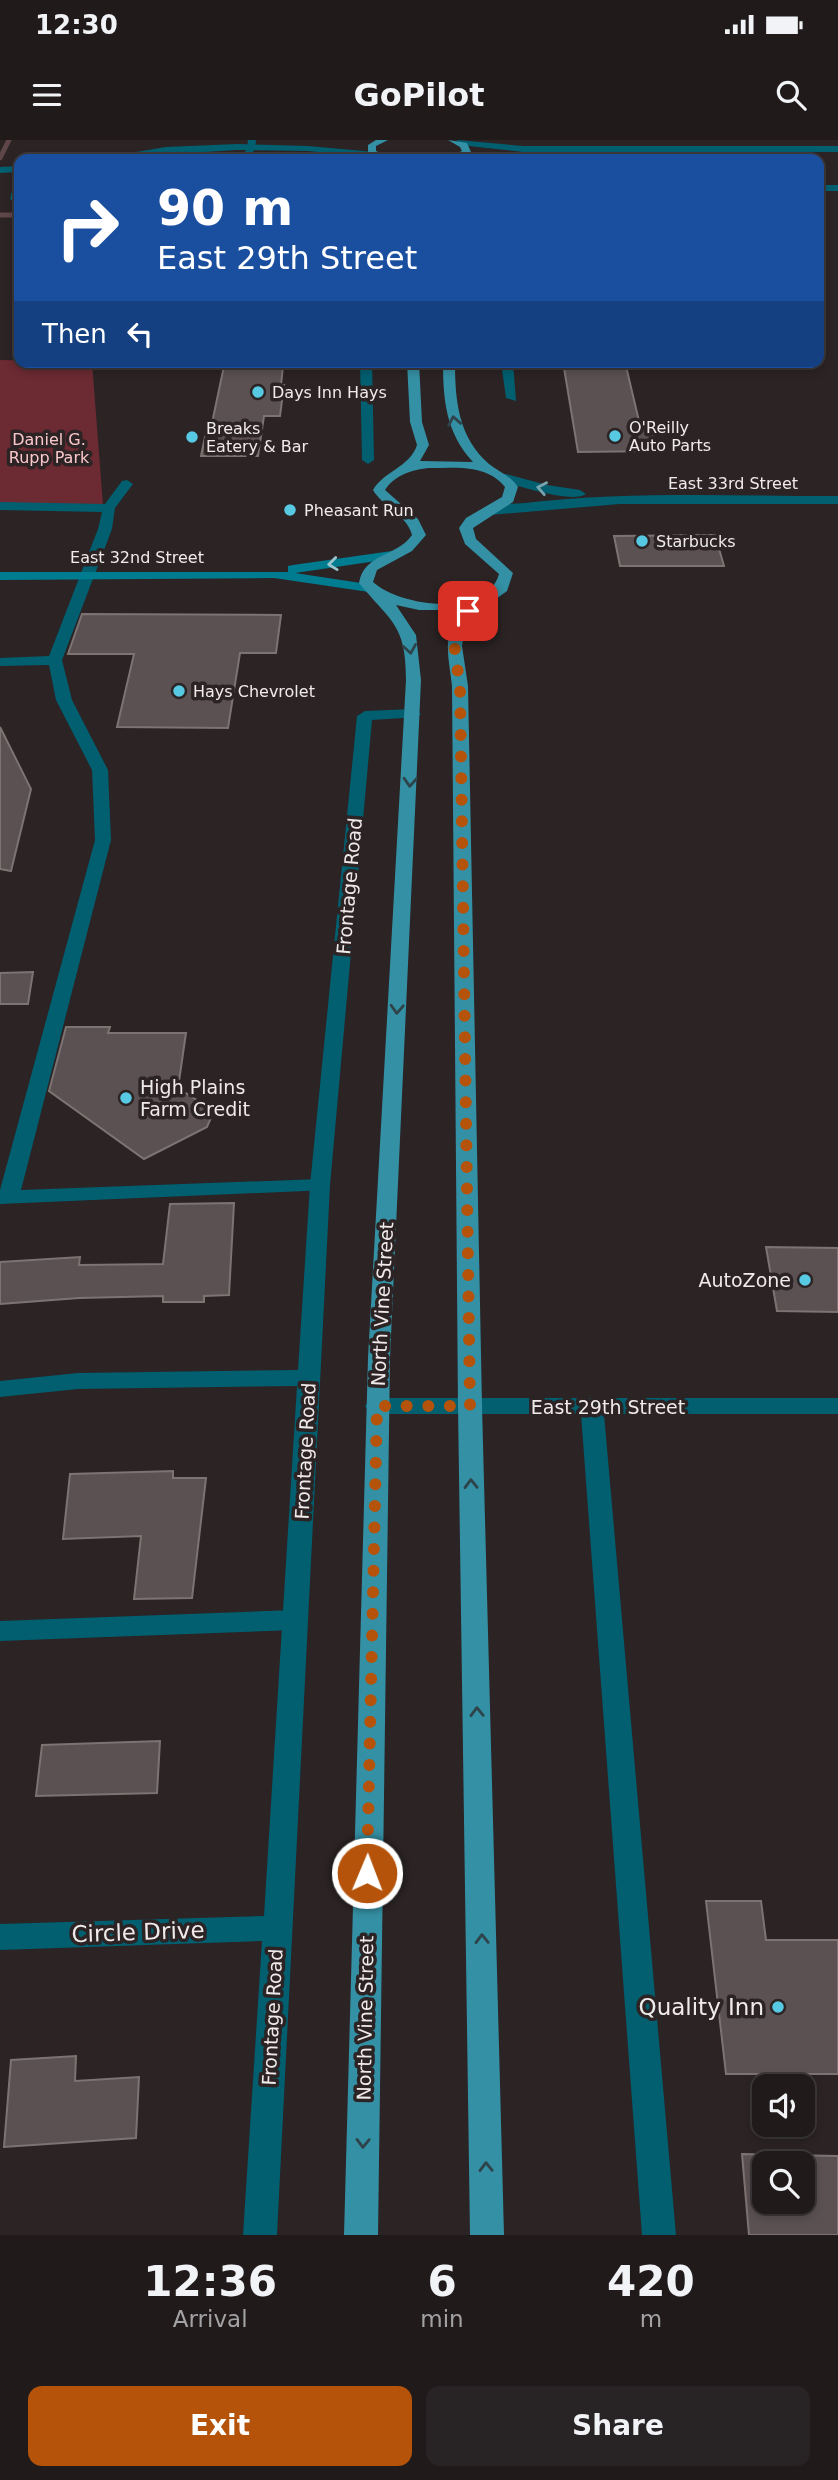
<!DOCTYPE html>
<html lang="en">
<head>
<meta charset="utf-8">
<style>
	:root { --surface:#201a1b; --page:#282324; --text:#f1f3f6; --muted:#a2a1a3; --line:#3d383a; --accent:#b45309 }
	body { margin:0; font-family:"DejaVu Sans",sans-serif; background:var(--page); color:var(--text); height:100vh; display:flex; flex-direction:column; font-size:26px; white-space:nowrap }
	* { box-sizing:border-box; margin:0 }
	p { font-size:23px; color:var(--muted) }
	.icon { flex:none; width:38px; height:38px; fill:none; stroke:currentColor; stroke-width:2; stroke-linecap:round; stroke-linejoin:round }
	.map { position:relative; height:2095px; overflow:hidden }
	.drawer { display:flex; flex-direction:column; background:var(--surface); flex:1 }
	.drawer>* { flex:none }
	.hud { position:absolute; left:14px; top:14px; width:810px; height:214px; border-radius:14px; box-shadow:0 4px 10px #0003,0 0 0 2px var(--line); background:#1a4fa0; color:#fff; overflow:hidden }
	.fabs { position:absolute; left:752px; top:1934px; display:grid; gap:14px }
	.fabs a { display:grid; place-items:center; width:63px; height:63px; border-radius:14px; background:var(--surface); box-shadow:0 4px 10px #0003,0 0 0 2px var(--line); font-size:35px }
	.pin { position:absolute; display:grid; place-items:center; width:60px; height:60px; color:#fff; margin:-30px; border-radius:14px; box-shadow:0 4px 10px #0006 }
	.me { position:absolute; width:77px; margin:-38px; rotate:1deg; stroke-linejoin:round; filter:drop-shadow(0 0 5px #0008) }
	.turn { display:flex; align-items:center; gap:24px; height:147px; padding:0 28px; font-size:32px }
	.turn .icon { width:91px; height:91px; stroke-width:2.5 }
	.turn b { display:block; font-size:49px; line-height:60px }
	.then { display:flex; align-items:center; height:66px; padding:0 28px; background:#0003; gap:14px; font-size:26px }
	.eta { display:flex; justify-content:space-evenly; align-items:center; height:119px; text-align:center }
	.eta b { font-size:42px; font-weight:800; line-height:49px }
	.primary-button { display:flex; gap:14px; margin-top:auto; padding:14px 28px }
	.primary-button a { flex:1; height:80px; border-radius:14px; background:var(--accent); color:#fff; font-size:28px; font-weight:800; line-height:80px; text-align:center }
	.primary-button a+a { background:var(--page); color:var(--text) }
	.status { display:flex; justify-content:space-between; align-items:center; height:49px; padding:0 35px; background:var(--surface); direction:ltr }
	.status svg { height:19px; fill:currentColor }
	header { display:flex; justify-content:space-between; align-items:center; height:91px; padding:0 28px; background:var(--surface); font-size:32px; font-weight:800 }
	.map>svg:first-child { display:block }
	.green { fill:#6c2a32 }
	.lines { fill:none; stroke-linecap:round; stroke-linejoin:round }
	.stream { stroke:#5e4649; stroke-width:5 }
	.building { fill:#5b5152; stroke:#7d7373; stroke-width:2; fill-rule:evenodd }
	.lane { fill:#015f70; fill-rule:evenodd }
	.street { fill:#015f70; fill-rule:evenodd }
	.secondary { fill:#007c91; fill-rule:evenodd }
	.primary { fill:#3490a4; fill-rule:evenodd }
	.oneway { stroke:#2e444a }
	.oneway2 { stroke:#78a5ae }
	.oneway3 { stroke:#9cc4cc }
	.route { stroke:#b45309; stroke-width:12; stroke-dasharray:0 21.6 }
	.poi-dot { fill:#58c9e3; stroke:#2b2324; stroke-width:2.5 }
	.labels { text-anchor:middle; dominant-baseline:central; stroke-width:7; stroke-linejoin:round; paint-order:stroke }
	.far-poi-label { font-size:16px; fill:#f0ebeb; stroke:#2b2324; text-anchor:start }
	.far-park-label { font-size:16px; fill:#fac7ca; stroke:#2b2324 }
	.far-street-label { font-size:16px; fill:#f0ebeb; stroke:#2b2324 }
	.street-label { font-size:19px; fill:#f0ebeb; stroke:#2b2324 }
	.poi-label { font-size:19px; fill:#f0ebeb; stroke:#2b2324; text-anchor:start }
	.near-street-label { font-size:23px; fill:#f0ebeb; stroke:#2b2324 }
	.near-poi-label { font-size:23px; fill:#f0ebeb; stroke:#2b2324; text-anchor:end }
</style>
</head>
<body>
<div class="status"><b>12:30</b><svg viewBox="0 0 49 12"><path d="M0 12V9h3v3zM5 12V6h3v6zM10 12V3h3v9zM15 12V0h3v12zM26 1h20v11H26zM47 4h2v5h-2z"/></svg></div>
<header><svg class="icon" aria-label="menu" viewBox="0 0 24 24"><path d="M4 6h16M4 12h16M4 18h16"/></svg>GoPilot<svg class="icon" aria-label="search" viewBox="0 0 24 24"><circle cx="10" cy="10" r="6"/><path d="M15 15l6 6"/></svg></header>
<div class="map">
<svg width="838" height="2095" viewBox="0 0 838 2095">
	<rect width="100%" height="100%" fill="#2b2324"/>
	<path class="green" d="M0,220L92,222L103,365H0Z"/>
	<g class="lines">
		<g class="stream">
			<path d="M0,18L9,0"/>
			<path d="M0,75H19"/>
		</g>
	</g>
	<g class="building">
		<path d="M563,222H625L639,281H650L657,311L578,312Z"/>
		<path d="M224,226H283L281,245H284L280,276H264L258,316H201L208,283H212Z"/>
		<path d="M715,395L724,426H620L614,396Z"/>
		<path d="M82,474L281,475L276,513H240L228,588L117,587L134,514H68Z"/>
		<path d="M0,587L31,649L11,731L0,729Z"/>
		<path d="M33,832L28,864H0V833Z"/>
		<path d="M66,887H110L108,893H186L178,948L214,971L207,987L144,1019L49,951Z"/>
		<path d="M234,1063L229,1155L204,1156V1162H163V1156L79,1158L0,1164V1122L80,1117L79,1125L163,1124L170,1064Z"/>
		<path d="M766,1107L838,1108V1172L777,1171Z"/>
		<path d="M173,1331V1338H206L192,1458L134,1459L141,1396L63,1399L70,1334Z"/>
		<path d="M160,1601L157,1653L36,1656L42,1605Z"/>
		<path d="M706,1761H761L766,1800H838V1934H726Z"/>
		<path d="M76,1916L75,1941L139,1937L136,1998L4,2007L11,1920Z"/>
		<path d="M742,2014L838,2016V2095H749ZM765,2023H803V2062H765Z"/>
	</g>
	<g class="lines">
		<g class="lane">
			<path d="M248,0H256L255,9L248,19H239L247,9Z"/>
			<path d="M19,40V64L10,59L14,43Z"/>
			<rect x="819" y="45" width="19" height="6"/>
			<path d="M127,340L133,344L115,368L112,389L62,520L72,560L108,630L111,700L21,1050L320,1039L327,1040L330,1045L327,1050L0,1064V1050L95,700L92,630L56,560L49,525L0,526V518L49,516L98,389L102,372L0,370V362L105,364L122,341Z"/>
			<path d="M294,1470L303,1473L307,1480L303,1487L294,1490L0,1501V1481Z"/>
		</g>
		<g class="street">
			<path d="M457,0L523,6H838V12H523L460,5L457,4Z"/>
			<path d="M237,4L308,6L375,12L379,15L375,18L308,11L237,10L94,19L166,7Z"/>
			<path d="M19,26V32L0,33V27Z"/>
			<path d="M360,222H372L374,320L368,324L362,320Z"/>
			<path d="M501,222H513L516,261L506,258Z"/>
			<path d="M506,334L547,345L580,350L586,354C573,364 519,346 501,341V335Z"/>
			<path d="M838,356V364H620L490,375L483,371C493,363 512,364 525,363C628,351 734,356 838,356Z"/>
			<path d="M413,569L421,574L418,577L372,580L330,1045L277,2095H243L262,1801L0,1810V1784L264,1776L297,1246L78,1249L0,1257V1241L78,1233L298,1230L310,1045L357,576L365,571Z"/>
			<path d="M377,1258H838V1274H604L676,2095H642L581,1274H377L369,1272L365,1266L369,1260Z"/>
		</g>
		<path class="secondary" d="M392,411L399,415L397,418L295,433L374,445V451L369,452L274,438L0,440V432H288V426L293,425Z"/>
		<g class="primary">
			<path d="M376,0H388L376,6V11L395,19H383L368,14V5Z"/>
			<path d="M448,0L467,3L471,12L454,19H442L462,11L460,7Z"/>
			<path d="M407,222H419L422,282L429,305L420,321L473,322C446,293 443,260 443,222H455C455,260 458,297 489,324C499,332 510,335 518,347L513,362L473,388L476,399L513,433L507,451L478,472L465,487L462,506L468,546L482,1266L504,2095H470L458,1266L452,546C449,518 440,491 464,470H419L396,465L416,495L421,540L390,1218L378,2095H344L368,1218L406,540C406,484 391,482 359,443C364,413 397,417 412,395C407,375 383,367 373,350C384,331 410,327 417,305L410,282ZM428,328C455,328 487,324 505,347L502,357L466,378L459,388L465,404L499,434C487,478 400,467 373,442L377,430L412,411L426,395L418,379L385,350C395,335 411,330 428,328Z"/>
		</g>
	</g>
	<defs><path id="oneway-chevron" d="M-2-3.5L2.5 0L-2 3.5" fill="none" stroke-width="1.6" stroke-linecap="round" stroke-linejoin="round" transform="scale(1.75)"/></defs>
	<g class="oneway">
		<use href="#oneway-chevron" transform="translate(454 281) rotate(-100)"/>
		<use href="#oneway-chevron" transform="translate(410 509) rotate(81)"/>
		<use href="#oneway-chevron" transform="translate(410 642) rotate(93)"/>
		<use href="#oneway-chevron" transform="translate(397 869) rotate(93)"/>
		<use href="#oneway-chevron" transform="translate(471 1344) rotate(-91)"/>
		<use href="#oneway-chevron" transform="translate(477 1572) rotate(-91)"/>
		<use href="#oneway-chevron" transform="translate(482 1799) rotate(-91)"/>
		<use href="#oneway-chevron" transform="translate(363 2003) rotate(91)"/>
		<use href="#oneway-chevron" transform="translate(486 2027) rotate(-91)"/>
	</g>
	<use class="oneway2" href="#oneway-chevron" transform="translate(542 348) rotate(-169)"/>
	<use class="oneway3" href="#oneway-chevron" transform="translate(333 424) rotate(173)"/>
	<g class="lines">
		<path class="route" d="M367,1733L377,1266H470L460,546C457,520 446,491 468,471"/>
	</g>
	<g class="poi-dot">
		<circle cx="258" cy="252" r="7"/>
		<circle cx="615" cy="296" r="7"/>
		<circle cx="192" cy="297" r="7"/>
		<circle cx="290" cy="370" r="7"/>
		<circle cx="642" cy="401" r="7"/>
		<circle cx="179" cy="551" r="7"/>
		<circle cx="126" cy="958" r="7"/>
		<circle cx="805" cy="1140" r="7"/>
		<circle cx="778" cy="1867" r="7"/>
	</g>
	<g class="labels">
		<g class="far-poi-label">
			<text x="272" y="252">Days Inn Hays</text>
			<text x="629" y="287">O'Reilly<tspan x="629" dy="18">Auto Parts</tspan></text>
			<text x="206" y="288">Breaks<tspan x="206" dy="18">Eatery &amp; Bar</tspan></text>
			<text x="304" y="370">Pheasant Run</text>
			<text x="656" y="401">Starbucks</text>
			<text x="193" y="551">Hays Chevrolet</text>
		</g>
		<g class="far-park-label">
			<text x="49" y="299">Daniel G.<tspan x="49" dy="18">Rupp Park</tspan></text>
		</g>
		<g class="far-street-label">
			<text x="733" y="343">East 33rd Street</text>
			<text x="137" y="417">East 32nd Street</text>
		</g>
		<g class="street-label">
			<text transform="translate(349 746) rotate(-85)">Frontage Road</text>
			<text transform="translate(382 1164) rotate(-87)">North Vine Street</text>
			<text x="608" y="1267">East 29th Street</text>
			<text transform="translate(305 1311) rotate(-87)">Frontage Road</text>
			<text transform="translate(272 1877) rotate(-87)">Frontage Road</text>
			<text transform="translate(365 1878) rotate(-89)">North Vine Street</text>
		</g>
		<g class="poi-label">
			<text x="140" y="947">High Plains<tspan x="140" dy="22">Farm Credit</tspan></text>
			<text x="791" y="1140" text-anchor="end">AutoZone</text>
		</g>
		<g class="near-street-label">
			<text transform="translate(138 1792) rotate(-2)">Circle Drive</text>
		</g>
		<g class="near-poi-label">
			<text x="764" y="1867">Quality Inn</text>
		</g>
	</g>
</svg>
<div class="fabs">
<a><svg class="icon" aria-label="sound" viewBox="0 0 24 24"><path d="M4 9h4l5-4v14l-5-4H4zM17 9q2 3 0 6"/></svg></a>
<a><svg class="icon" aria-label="search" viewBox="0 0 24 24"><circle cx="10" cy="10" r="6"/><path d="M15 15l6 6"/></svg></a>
</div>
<div class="pin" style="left:468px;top:471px;background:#d93025"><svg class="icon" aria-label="arrive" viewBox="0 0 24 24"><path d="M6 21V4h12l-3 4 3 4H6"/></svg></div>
<svg class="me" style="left:367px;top:1733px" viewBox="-20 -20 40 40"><circle r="17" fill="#b45309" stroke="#fff" stroke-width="3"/><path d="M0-11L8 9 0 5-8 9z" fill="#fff"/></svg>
<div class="hud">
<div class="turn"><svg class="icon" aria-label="right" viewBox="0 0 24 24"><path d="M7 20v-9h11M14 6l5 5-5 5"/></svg><div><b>90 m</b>East 29th Street</div></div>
<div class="then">Then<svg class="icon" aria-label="left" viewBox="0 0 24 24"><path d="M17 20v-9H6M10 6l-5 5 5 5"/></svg></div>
</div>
</div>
<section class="drawer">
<div class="eta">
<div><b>12:36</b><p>Arrival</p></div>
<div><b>6</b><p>min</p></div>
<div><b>420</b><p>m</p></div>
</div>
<div class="primary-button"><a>Exit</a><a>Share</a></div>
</section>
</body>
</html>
